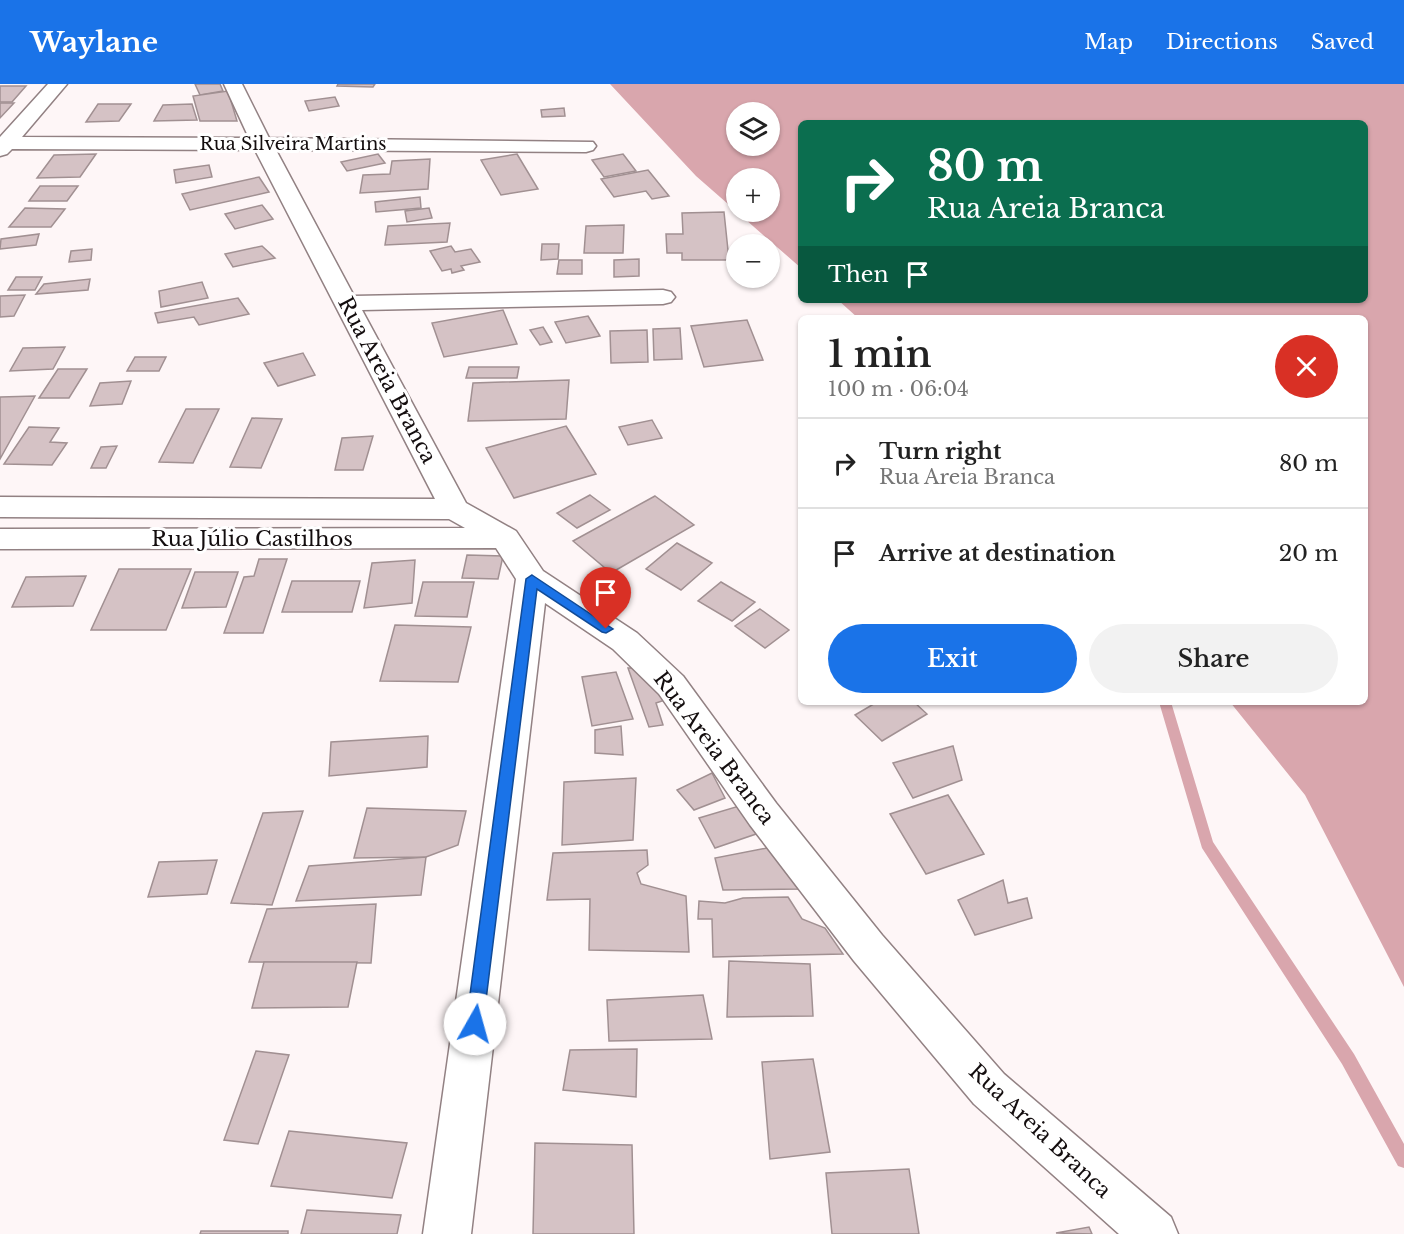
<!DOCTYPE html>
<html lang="en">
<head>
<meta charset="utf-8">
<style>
	:root { --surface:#fff; --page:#f2f2f2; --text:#222; --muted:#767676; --line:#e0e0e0; --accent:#1a73e8 }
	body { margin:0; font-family:"Libre Baskerville",serif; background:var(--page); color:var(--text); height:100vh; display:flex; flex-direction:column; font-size:22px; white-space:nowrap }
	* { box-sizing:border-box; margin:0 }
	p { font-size:20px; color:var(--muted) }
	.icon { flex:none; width:33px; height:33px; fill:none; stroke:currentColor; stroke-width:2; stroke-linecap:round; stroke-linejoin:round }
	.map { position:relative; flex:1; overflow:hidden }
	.panel { position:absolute; left:798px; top:231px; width:570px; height:390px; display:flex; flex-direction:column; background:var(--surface); border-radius:9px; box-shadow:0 2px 4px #0004 }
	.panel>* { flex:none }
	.banner { position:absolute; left:798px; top:36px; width:570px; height:183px; border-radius:9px; box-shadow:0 2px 4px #0004; background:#0b6e4f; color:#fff; overflow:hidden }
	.tools { position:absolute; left:726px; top:18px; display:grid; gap:12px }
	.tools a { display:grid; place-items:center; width:54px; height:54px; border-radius:50%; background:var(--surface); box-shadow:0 2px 4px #0004; font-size:30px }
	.pin { position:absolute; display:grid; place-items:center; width:51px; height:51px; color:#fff; margin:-62px -26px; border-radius:50% 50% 50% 0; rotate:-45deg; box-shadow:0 0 6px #0007 }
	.pin .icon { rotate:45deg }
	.me { position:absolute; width:66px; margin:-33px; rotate:7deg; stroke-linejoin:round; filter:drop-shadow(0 0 4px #0008) }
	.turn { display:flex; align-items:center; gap:21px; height:126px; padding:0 30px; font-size:27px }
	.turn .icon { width:78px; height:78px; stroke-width:2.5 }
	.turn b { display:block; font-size:42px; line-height:51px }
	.then { display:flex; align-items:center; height:57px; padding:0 30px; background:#0003; gap:12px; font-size:22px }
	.round { display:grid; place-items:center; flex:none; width:63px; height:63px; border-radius:32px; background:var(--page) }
	.head { display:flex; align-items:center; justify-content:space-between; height:102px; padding:0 30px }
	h1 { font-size:36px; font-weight:600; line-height:45px }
	.button { display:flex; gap:12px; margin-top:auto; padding:12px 30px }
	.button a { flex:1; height:69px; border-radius:36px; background:var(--accent); color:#fff; font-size:24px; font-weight:600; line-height:69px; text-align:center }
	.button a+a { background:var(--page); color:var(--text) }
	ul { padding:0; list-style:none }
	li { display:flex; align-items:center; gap:18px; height:90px; padding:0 30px; border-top:2px solid var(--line) }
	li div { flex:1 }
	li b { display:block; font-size:22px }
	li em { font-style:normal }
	header { display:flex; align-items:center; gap:36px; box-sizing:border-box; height:84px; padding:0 30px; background:var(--accent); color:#fff }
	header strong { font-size:28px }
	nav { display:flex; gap:33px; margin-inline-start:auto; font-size:21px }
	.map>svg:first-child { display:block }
	.water { fill:#d9a6ad; fill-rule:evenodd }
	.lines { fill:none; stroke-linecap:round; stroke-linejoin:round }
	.stream { fill:#d9a6ad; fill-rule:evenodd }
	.building { fill:#d5c2c5; stroke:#a19092; stroke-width:1.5 }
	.minor-casing { stroke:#928183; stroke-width:3 }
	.minor { fill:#fff; fill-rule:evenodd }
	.route { fill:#1a73e8; stroke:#114b97; stroke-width:1.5 }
	.labels { text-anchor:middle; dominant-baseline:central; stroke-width:6; stroke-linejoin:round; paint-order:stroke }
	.far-street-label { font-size:18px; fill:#130d0e; stroke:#fff }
	.street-label { font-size:21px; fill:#130d0e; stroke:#fff }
</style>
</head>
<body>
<header>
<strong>Waylane</strong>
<nav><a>Map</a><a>Directions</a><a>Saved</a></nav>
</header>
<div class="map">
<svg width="1404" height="1150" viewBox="0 0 1404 1150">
	<rect width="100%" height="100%" fill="#fef6f7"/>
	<path class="water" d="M610,0H1404V903L1305,711L1230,618H1365V234H858L838,216H1365V39H801V184L737,128H770V94H736V127L696,92ZM736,28H770V62H736Z"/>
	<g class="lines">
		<path class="stream" d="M1159,618H1171L1213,758L1354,970L1404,1060V1084L1398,1082L1342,980L1202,764Z"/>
	</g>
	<g class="building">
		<path d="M195,0H220L223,7L200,11Z"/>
		<path d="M338,0H375L373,3L337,2Z"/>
		<path d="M0,2H26L12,18H0Z"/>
		<path d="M228,7L237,37H200L193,12Z"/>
		<path d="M335,13L339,22L309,27L305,17Z"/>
		<path d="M0,19H14L0,34Z"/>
		<path d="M98,20H131L119,37L86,38Z"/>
		<path d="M192,20L197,36L154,37L163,21Z"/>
		<path d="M564,24L565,32L542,33L541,26Z"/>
		<path d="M96,70L80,93L37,94L54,71Z"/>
		<path d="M378,70L385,79L347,87L341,78Z"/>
		<path d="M517,70L538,105L501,111L481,76Z"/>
		<path d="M623,70L636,87L604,93L592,76Z"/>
		<path d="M430,75L428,105L360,109L363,91L390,90L392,77Z"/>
		<path d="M209,81L212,93L176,99L174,86Z"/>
		<path d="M648,86L669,112L652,115L646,107L614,113L601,95Z"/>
		<path d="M259,93L269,108L190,126L182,110Z"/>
		<path d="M40,102H78L67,117H29Z"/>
		<path d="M420,113L421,124L376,128L375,118Z"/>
		<path d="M262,121L273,135L235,145L225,130Z"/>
		<path d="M25,124L65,125L51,143H9Z"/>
		<path d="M429,124L432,134L407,138L405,127Z"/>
		<path d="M724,128L729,176H682V169H667L666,150H683L682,129Z"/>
		<path d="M450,139L447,158L385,161L388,142Z"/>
		<path d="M624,141L623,169H584L586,142Z"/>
		<path d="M39,150L36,161L0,165L1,155Z"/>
		<path d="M542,160H559L558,175L541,176Z"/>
		<path d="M262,162L275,174L233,183L225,170Z"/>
		<path d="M451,162L455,168L471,165L480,178L461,182L464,186L452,189L451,185L442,187L430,167Z"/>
		<path d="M92,165L91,176L69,178L71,167Z"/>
		<path d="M639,175V192L614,193V176Z"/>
		<path d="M559,176H582V190H557Z"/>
		<path d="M16,193H42L35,206H8Z"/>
		<path d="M90,195L88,206L36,210L44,200Z"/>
		<path d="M202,198L208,214L161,223L159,207Z"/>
		<path d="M25,211L14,232L0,233V212Z"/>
		<path d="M238,214L249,230L199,241L194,233L158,239L155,229Z"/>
		<path d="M503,226L517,260L444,273L432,239Z"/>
		<path d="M588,232L600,252L566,259L555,238Z"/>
		<path d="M747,236L763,276L704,283L691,242Z"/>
		<path d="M543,243L552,258L540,261L530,246Z"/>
		<path d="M680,244L682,275L654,276L653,245Z"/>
		<path d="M647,246L648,278L611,279L610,247Z"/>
		<path d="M65,263L53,285L10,287L23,264Z"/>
		<path d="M303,269L315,291L278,302L264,279Z"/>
		<path d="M135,273H166L159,287H127Z"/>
		<path d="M469,283H519L517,294H466Z"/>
		<path d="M58,285H87L69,314H39Z"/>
		<path d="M569,296L566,335L468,337L473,299Z"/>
		<path d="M131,297L122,320L90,322L100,299Z"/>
		<path d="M35,312L0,375V313Z"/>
		<path d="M186,325H219L193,379L159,378Z"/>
		<path d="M252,334L282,335L261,384L230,383Z"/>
		<path d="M652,336L662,354L628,361L619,343Z"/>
		<path d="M566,342L596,390L514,414L486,364Z"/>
		<path d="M29,343L59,344L50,358L67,359L52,381L4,380Z"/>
		<path d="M373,352L363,386H335L342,354Z"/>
		<path d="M117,362L106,384H91L101,363Z"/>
		<path d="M590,411L610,426L577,444L557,429Z"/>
		<path d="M655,412L694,441L611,489L573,457Z"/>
		<path d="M677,459L712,479L681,506L646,485Z"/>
		<path d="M467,471L503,472L498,495L462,494Z"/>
		<path d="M259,475H287L263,549H224L244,493L254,492Z"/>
		<path d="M415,476L412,519L364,524L372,479Z"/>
		<path d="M119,485H191L166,546H91Z"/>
		<path d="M195,488H238L226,523L182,524Z"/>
		<path d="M86,492L73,522L12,523L26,493Z"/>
		<path d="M292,497H360L352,528H282Z"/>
		<path d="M423,498H474L467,533L415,532Z"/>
		<path d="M721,498L755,518L732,537L698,517Z"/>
		<path d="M760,525L789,546L765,564L735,542Z"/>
		<path d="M395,541L471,543L458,598L380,597Z"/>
		<path d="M628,584H638L668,615L656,619L663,641L649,643Z"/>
		<path d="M616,588L633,635L592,642L582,593Z"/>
		<path d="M877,618H914L927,630L882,657L855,631Z"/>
		<path d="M621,642L623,671L595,669V646Z"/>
		<path d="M428,652L427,683L329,692L331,658Z"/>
		<path d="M953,662L962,696L913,714L893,679Z"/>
		<path d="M712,689L725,714L694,726L677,706Z"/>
		<path d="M636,694L633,756L562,761L564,698Z"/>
		<path d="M948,711L984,770L926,790L890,730Z"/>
		<path d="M739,722L759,749L715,764L699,734Z"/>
		<path d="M367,724L466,727L458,761L426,773L354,774Z"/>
		<path d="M303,727L272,821L231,819L263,729Z"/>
		<path d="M777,762L801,805L723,806L715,774Z"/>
		<path d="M647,766L648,781L637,789L641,800L686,812L689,868L589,866L590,815L547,816L553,769Z"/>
		<path d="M426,773L421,811L296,817L309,782Z"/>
		<path d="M217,776L207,810L148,813L159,778Z"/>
		<path d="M1003,796L1008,819L1027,814L1032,834L975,851L958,816Z"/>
		<path d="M788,813L802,835L825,844L843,870L713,873L712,835H698L699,817L725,819L743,814Z"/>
		<path d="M376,820L371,879L249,878L267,825Z"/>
		<path d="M729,877L810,880L813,932L727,933Z"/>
		<path d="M264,878H357L348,923L252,924Z"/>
		<path d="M703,911L712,955L609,957L607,916Z"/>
		<path d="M637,965L636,1013L563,1006L570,966Z"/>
		<path d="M256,967L289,971L258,1060L224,1056Z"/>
		<path d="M813,975L830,1068L770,1075L762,978Z"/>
		<path d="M289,1047L407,1059L392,1114L271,1102Z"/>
		<path d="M535,1059L632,1061L634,1150H533Z"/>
		<path d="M909,1085L919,1150H832L826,1089Z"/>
		<path d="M307,1126L401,1131L397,1150H301Z"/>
		<path d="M1089,1143L1092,1150L1056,1149Z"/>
		<path d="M201,1147H288V1150H200Z"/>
	</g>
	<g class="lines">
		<defs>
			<path id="minor" d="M48,0H67L22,53L249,54L224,0H242L269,54L593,58L596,62L593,66L586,68L276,66L354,212L663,206L671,208L675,213L671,218L663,220L362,226L466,419L516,447L543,487L637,549L683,592L776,719L882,851L1004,990L1171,1133L1178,1150H1119L974,1020L854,877L750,741L659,610L613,565L545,519L471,1150H423L516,495L496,464L0,465V445L465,444L449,435L0,433V413L435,415L255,66L12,65L7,70L0,72V53Z"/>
		</defs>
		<use href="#minor" class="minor-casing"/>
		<use href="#minor" class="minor"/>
	</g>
	<path class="route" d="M532,491L613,545L606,549L602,548L537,505L483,940L481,945L475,948L468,945L466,940L526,495Z"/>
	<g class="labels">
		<g class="far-street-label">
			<text x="293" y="60">Rua Silveira Martins</text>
		</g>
		<g class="street-label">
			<text transform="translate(387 296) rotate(62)">Rua Areia Branca</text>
			<text x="252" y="455">Rua Júlio Castilhos</text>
			<text transform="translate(714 664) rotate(53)">Rua Areia Branca</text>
			<text transform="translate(1040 1047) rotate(43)">Rua Areia Branca</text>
		</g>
	</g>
</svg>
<div class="tools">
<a><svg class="icon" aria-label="layers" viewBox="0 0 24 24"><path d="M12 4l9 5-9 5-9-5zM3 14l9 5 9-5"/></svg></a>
<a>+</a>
<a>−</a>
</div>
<div class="pin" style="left:606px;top:545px;background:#d93025"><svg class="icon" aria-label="arrive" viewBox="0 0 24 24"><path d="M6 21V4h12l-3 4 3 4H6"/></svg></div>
<svg class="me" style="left:475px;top:940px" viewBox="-20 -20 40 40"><circle r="19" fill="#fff"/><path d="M0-13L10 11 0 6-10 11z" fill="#1a73e8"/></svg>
<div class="banner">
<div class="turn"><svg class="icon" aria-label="right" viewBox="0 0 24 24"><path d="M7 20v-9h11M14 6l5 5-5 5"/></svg><div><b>80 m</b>Rua Areia Branca</div></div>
<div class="then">Then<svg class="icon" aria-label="arrive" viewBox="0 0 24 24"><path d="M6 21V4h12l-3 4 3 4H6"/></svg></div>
</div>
<section class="panel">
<div class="head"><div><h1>1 min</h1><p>100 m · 06:04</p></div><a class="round" style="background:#d93025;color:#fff"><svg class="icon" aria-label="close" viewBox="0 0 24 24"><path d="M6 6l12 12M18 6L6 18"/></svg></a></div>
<ul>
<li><svg class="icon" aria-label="right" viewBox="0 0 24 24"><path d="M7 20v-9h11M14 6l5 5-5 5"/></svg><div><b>Turn right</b><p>Rua Areia Branca</p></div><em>80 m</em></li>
<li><svg class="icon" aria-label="arrive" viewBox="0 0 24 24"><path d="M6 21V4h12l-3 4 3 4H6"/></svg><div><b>Arrive at destination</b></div><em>20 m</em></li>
</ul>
<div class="button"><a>Exit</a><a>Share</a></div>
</section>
</div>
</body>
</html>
